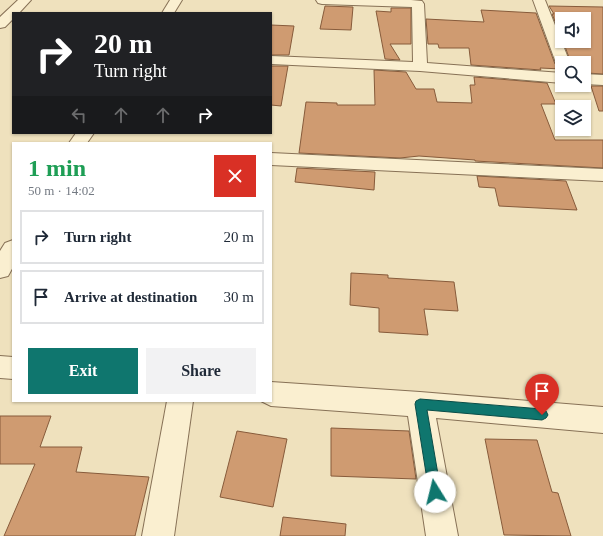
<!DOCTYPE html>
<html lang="en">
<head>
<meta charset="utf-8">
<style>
	:root { --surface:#fff; --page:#f2f2f3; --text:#1f2937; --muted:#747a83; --line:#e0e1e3; --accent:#0f766e }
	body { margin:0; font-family:Georgia,serif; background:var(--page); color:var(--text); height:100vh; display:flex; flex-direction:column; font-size:15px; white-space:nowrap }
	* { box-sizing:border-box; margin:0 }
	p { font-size:13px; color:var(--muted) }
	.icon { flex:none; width:22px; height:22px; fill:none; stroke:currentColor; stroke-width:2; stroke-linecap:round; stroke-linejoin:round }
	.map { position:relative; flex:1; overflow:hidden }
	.sheet { position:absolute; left:12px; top:142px; width:260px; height:260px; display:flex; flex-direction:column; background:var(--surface); border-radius:0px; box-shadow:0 1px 3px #0004 }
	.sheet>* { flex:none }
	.guide { position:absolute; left:12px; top:12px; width:260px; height:122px; border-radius:0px; box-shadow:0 1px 3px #0004; background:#202124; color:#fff; overflow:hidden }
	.fabs { position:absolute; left:555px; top:12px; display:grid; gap:8px }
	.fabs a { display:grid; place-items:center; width:36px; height:36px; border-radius:0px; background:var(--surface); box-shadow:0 1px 3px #0004; font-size:20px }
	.pin { position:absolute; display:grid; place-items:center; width:34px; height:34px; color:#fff; margin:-41px -17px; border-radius:50% 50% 50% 0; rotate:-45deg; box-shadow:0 0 4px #0007 }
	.pin .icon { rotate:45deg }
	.me { position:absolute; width:44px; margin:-22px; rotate:351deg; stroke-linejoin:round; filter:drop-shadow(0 0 3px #0008) }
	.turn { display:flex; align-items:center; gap:14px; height:84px; padding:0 16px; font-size:18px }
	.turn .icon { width:52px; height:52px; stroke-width:2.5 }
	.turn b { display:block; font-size:28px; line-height:34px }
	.lanes { display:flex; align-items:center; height:38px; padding:0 16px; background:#0003; justify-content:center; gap:20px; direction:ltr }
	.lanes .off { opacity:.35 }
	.round { display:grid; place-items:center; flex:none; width:42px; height:42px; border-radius:0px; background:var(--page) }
	.head { display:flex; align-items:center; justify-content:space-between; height:68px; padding:0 16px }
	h1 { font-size:24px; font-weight:600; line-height:30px; color:#1e9e55 }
	.action { display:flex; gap:8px; margin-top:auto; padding:8px 16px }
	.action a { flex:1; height:46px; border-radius:0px; background:var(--accent); color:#fff; font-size:16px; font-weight:600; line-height:46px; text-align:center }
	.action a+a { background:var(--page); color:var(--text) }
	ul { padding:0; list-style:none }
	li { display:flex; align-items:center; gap:12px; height:54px; margin:0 8px 6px; padding:0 8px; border:2px solid var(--line); border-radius:0px }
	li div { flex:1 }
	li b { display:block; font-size:15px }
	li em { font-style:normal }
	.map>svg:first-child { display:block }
	.building { fill:#cf9b71; stroke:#875b3b }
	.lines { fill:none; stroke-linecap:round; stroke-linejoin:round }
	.minor-casing { stroke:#877156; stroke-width:2 }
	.minor { fill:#faefd0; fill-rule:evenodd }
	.route { fill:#0f766e; stroke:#0a4d48 }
</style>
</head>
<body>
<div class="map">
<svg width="603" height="536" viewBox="0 0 603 536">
	<rect width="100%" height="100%" fill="#efe1bd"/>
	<g class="building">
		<path d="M325,6L353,7L351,30L320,29Z"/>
		<path d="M549,6L603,7V74L587,73L586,70H584V63H571L563,41H584V19H562V39L552,14H554Z"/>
		<path d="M391,8H411V44H390L400,60L385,59L376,11L391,12Z"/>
		<path d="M481,10L536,13L555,64L558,67L562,69L540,68L541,70L471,65L469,48H439L438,44H428L426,19L484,22Z"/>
		<path d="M271,25L294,26L289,55H271Z"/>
		<path d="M271,66H288L281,106L271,105Z"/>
		<path d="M374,70L406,72L416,89H434L437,102L472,103L470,85H475L474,77L547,83L556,104H541L555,140H603V168L475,161V160L419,156L400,158L299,153L306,102L337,103V105H375Z"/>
		<path d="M591,86H603V111H599Z"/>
		<path d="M297,168L375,172L374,190L295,182Z"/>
		<path d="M477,176L566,181L577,210L499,206L495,188L479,187Z"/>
		<path d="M351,273L388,275V278L454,282L458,311L424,309L428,335L379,332V308L350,305Z"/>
		<path d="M0,416H51L40,447H82L76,472L149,477L135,536H4L35,464H0Z"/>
		<path d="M331,428L409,431L416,479L331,476Z"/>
		<path d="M237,431L287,439L273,507L220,497Z"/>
		<path d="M485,439L537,440L552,492L558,493L571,536L504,535Z"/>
		<path d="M283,517L346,524L345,536H280Z"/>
	</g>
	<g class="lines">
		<defs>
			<g id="minor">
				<path d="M18,0H31L19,13H13V19L5,27L0,28V17Z"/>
				<path d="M170,0H182L174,13H162Z"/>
				<path d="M316,0H411L422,1L424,4L427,63L562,73V83L420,71L271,64V56L413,62L412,7L322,4L318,3Z"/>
				<path d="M533,0H545L570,63H562V67L558,66L556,63Z"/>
				<path d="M584,74L603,75V85L584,84Z"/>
				<path d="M76,133H94L87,143H69Z"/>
				<path d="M271,153L603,169V181L271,165Z"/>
				<path d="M13,240V267L8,276L0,278V251L5,243Z"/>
				<path d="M0,356L13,357V379L0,378Z"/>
				<path d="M271,382L420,392L603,407V433L436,418L458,536H426L408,416L271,406L261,401H271Z"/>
				<path d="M167,401H193L174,536H142Z"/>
			</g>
		</defs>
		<use href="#minor" class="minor-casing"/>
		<use href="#minor" class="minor"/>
	</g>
	<path class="route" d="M420,399L542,409L546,411L548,415L546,418L542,420L427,410L441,492L439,497L435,498L430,497L429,492L415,404L416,401Z"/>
</svg>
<div class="fabs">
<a><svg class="icon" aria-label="sound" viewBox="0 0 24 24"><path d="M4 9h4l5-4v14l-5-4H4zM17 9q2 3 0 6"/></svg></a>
<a><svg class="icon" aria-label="search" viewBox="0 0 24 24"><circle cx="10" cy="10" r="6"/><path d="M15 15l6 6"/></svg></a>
<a><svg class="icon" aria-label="layers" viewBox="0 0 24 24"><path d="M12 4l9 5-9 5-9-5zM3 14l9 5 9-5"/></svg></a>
</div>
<div class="pin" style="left:542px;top:415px;background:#d93025"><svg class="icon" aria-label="arrive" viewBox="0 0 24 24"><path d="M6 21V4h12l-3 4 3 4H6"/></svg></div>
<svg class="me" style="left:435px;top:492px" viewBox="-20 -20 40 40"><circle r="19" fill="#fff"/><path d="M0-13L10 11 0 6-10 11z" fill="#0f766e"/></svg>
<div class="guide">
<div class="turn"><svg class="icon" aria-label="right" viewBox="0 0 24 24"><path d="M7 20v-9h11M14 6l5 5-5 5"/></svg><div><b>20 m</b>Turn right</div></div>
<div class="lanes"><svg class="icon off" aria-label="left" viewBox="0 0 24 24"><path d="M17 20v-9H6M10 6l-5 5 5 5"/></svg><svg class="icon off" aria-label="ahead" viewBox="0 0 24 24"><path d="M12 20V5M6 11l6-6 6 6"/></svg><svg class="icon off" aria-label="ahead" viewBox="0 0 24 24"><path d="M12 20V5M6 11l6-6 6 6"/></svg><svg class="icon" aria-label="right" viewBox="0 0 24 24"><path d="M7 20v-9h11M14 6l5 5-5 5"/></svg></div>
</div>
<section class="sheet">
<div class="head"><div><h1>1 min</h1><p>50 m · 14:02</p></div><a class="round" style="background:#d93025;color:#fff"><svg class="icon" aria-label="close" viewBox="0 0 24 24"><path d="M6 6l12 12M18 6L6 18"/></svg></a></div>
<ul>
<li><svg class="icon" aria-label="right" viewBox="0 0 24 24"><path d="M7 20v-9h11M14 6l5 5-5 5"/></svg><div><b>Turn right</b></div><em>20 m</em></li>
<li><svg class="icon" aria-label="arrive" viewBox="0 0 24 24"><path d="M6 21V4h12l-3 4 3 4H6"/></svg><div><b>Arrive at destination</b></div><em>30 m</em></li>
</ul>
<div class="action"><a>Exit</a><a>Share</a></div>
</section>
</div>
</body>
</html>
